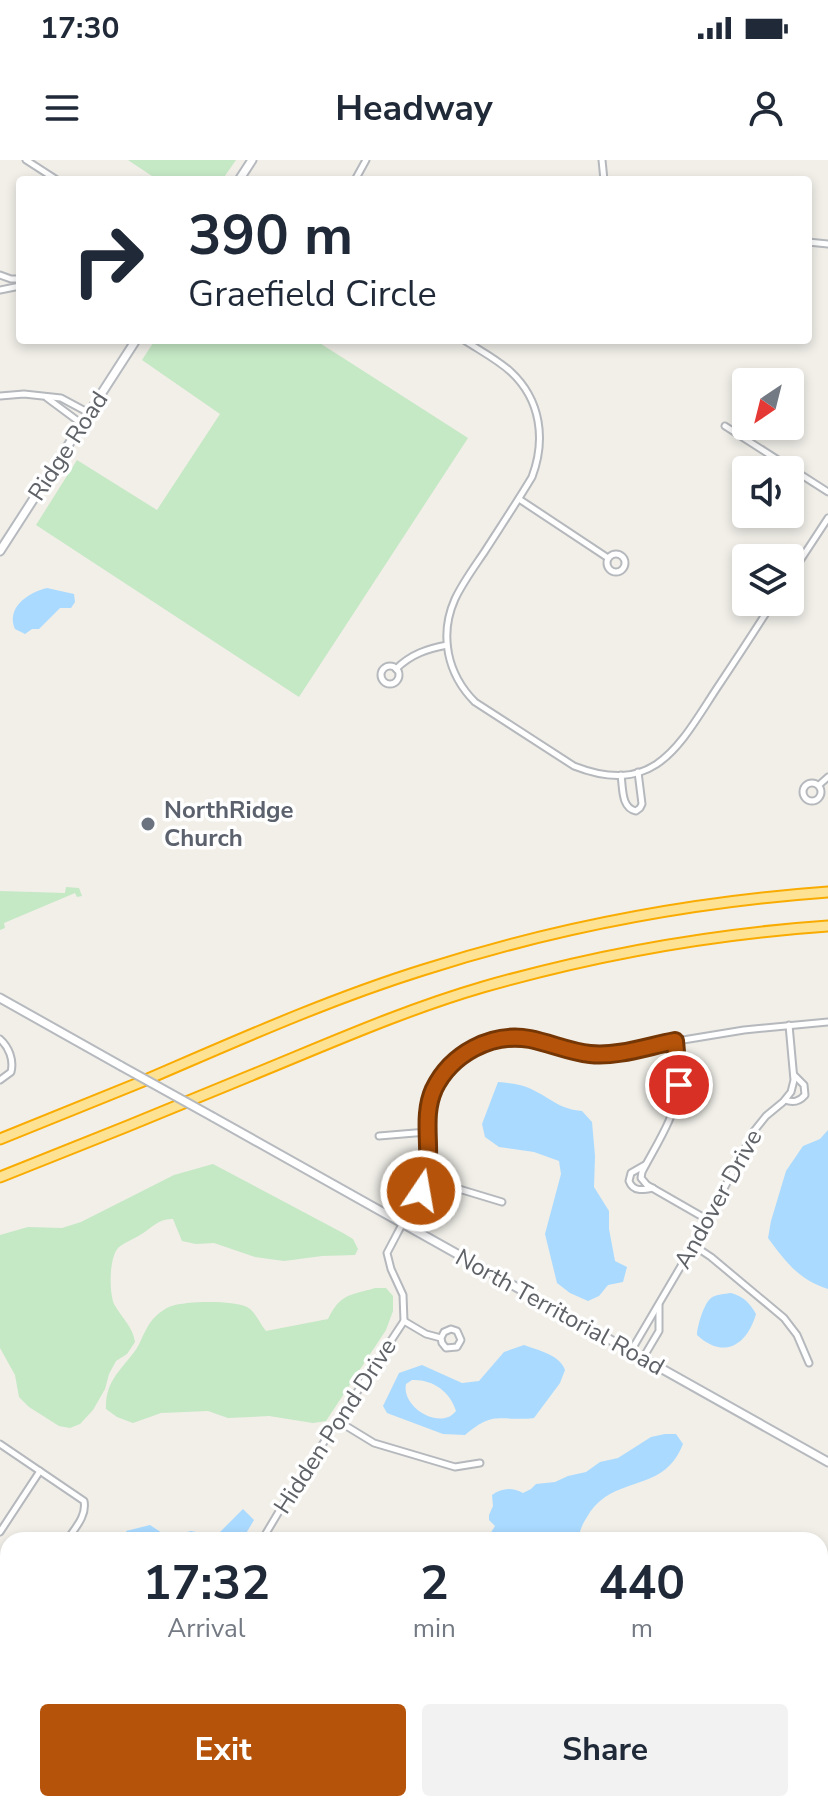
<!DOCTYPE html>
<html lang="en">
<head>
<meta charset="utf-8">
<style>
	:root { --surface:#fff; --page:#f2f2f3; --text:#1f2937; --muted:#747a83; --accent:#b45309 }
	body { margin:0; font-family:"Nunito Sans",sans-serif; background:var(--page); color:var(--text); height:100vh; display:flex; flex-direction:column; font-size:30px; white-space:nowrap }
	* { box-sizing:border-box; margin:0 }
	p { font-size:26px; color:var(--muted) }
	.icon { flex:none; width:44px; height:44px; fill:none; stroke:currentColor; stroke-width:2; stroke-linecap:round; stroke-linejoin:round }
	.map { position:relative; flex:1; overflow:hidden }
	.side { position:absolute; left:0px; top:1372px; width:828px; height:280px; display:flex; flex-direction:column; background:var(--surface); border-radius:24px 24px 0 0; box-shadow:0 4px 12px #0003 }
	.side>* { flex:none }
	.hud { position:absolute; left:16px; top:16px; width:796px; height:168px; border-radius:8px; box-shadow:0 4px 12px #0003; background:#fff; color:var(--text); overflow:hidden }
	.needle { width:52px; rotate:215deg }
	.controls { position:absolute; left:732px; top:208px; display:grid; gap:16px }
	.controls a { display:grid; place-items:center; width:72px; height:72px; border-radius:8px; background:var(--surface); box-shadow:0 4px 12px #0003; font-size:40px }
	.pin { position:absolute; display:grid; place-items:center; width:68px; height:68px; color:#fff; margin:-34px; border:4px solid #fff; border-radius:50%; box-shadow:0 2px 8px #0007 }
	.me { position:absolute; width:88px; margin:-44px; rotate:12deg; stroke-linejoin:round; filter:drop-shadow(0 0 6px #0008) }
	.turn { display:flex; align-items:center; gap:28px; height:168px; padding:0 40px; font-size:36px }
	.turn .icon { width:104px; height:104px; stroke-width:2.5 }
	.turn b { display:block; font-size:56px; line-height:68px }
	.eta { display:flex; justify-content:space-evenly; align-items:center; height:136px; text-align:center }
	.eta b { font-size:48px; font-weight:700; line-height:56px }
	.action { display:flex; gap:16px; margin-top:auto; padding:16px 40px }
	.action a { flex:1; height:92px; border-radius:8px; background:var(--accent); color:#fff; font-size:32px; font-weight:700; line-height:92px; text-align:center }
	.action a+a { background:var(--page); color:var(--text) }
	.status { display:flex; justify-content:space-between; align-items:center; height:56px; padding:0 40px; background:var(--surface); direction:ltr }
	.status svg { height:22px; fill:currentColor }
	header { display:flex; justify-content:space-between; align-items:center; height:104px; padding:0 40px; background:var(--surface); font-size:36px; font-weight:700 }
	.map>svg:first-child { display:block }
	.green { fill:#c5e8c5 }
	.water { fill:#aadaff; fill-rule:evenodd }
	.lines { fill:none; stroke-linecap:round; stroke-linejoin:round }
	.stream { stroke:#aadaff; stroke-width:2 }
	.street-casing { stroke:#b5b8bc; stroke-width:9 }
	.secondary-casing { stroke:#b6babf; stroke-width:11 }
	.highway-casing { stroke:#f9ab00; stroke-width:13 }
	.street { stroke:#fff; stroke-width:5 }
	.secondary { stroke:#fff; stroke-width:7 }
	.highway { stroke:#fde293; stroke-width:9 }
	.secondary-bridge-casing { stroke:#b6babf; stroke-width:11; stroke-linecap:butt }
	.secondary-bridge { stroke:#fff; stroke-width:7 }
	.route-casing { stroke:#753606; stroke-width:20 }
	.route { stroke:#b45309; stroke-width:14 }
	.worship-dot { fill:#6b7280; stroke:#fff; stroke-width:3 }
	.labels { text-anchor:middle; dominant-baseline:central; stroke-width:7; stroke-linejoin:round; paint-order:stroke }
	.street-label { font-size:24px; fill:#5f6368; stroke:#fff }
	.worship-label { font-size:24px; font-weight:bold; fill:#5b616d; stroke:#fff; text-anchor:start }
</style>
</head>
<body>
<div class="status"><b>17:30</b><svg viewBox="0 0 49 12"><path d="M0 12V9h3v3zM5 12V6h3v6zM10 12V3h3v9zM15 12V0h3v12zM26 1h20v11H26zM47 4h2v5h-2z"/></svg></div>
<header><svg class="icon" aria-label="menu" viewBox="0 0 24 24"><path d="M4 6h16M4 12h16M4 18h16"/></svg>Headway<svg class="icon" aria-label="person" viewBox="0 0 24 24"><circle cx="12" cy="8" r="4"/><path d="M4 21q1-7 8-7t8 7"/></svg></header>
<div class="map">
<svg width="828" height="1652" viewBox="0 0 828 1652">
	<rect width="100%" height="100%" fill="#f1efe8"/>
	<g class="green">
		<path d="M128,0H236L222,20H158Z"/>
		<path d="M155,180H315L468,278L299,537L36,365L77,300L157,350L220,254L142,200Z"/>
		<path d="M66,727L79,728L82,736L77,737L75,733L4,763L5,768L0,770V731L65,733Z"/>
		<path d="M213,1004L343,1073L353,1079L358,1089L355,1095L322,1096L284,1101L255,1097L214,1083L196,1084L182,1081L173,1059C159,1058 152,1068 140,1075C134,1079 123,1083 118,1088C109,1098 109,1132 114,1144C121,1157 133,1167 135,1182L127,1194L116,1201L109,1214L105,1229L93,1250L80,1264L70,1268L59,1266L29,1247L19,1237L15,1215L0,1188V1075L28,1067L62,1068L81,1062L174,1015Z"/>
		<path d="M375,1128H386L393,1136V1151L386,1170L326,1261L313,1263L269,1256L228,1258L208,1251L161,1253L133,1263L117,1257L106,1249C105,1220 122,1210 137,1188C143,1178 146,1165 156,1156C159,1153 167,1147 172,1146C186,1141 233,1140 247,1147C256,1152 260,1164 266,1171L328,1159C341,1133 349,1136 375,1128Z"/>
		<path d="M572,1644H701L713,1652H567Z"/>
	</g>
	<g class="water">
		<path d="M47,428L74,434L75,442L71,448H60L39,469H32L25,474L15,469C6,448 27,433 47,428Z"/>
		<path d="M498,922C511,923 523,924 535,931C553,940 560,949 582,951L592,962L595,996L594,1027L609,1051V1069L615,1101L627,1107L623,1122L608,1125L599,1136L588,1141L570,1133L557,1123L545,1074L561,1014L559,1001L534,992L499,987L485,977L482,964Z"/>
		<path d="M828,970V1129C799,1120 785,1101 768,1078L771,1061L786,1011L803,986L820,979Z"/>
		<path d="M731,1133C744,1137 749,1142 756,1154C747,1185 724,1200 697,1175C697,1167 704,1143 711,1138C716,1134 725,1134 731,1133Z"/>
		<path d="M524,1185C538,1190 560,1195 565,1210L560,1223L534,1258C500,1262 495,1249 465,1275L443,1274L387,1253L383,1246L399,1213L422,1205L462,1223L479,1221L504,1192ZM412,1220C432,1219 450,1231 456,1251C452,1255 450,1257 445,1258C427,1262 402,1243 406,1224Z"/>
		<path d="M665,1274H676L683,1284C680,1291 676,1299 670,1305C647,1329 607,1321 587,1357C582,1365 579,1371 579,1380H490V1374L495,1366L489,1360V1355L493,1346L492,1335C502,1328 512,1327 523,1333L531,1329L536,1324L555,1322L568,1316L586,1312L600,1302L618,1298L651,1277Z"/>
		<path d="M243,1349L254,1360L242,1380H132L126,1371L150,1365L168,1377L191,1371L216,1376Z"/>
		<path d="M123,1644H247L254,1652H124Z"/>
	</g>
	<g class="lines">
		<path class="stream" d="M647,1644L649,1652"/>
		<defs>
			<g id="street">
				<path d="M26,0L57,20"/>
				<path d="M602,0L604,20"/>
				<path d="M355,20L366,0"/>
				<path d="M808,82L828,84"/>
				<path d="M0,115L11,119H20"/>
				<path d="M0,130L20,126"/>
				<path d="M464,180C479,190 497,199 511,212C541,240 546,280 532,317C517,342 501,366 485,391C475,406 463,422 455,439C439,475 447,514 475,542L574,606C653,637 678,588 715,531C735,501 754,472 773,442"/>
				<path d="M0,236L24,234L61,238L89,253"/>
				<path d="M47,238L82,264"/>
				<path d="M725,266L828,332"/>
				<path d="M519,339L608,398"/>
				<circle cx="616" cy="403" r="9"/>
				<path d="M790,416L828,358"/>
				<circle cx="390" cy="515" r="9"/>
				<path d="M396,509C411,494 427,489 447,485"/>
				<path d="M621,615C623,628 621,648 636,651L640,648L642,644L638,612"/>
				<circle cx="812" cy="632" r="9"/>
				<path d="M819,625L828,617"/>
				<path d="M0,879C9,887 14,900 11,912L0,920"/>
				<path d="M675,881C677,895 680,910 679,925C676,956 656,985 642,1012L641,1018L647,1025L708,1060"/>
				<path d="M785,940C793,943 799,942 805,935L804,925L794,915"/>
				<path d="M379,976L427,972"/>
				<path d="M645,1005L631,1013L629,1021C633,1032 643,1030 653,1028"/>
				<path d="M426,1019L502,1042"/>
				<path d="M693,1085L711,1097L784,1158L797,1175L809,1203"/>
				<path d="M404,1161L426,1174L441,1178L442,1183L446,1188L457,1187L461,1180L457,1171L451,1169L444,1172L441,1178"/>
				<path d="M631,1191L704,1067L754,971L766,956L783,942L791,932L794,920L789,865"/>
				<path d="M643,1198L659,1171V1145"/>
				<path d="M338,1261L374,1283L455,1307L480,1303"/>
				<path d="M0,1284L84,1341C87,1356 75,1368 67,1380"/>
				<path d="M0,1372L40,1311"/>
				<path d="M262,1380L287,1338L404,1161L403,1135L391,1109L387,1093C395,1078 402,1064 410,1050C416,1039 423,1029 427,1017C432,997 425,976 427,956C431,912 471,878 514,878C543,878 569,893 598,894L744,870L828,862"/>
				<path d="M0,1482L8,1470"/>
				<path d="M0,1559L8,1565"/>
				<path d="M0,1620L8,1608"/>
				<path d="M309,1644L325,1652"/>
				<path d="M377,1644L378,1652"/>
				<path d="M480,1644C490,1648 497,1652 505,1644"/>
				<path d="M0,1645L11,1652"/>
				<path d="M103,1652L105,1644"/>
				<path d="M411,1652L427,1644"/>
			</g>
			<g id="secondary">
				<path d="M239,20L252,0"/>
				<path d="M0,391L136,180"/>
				<path d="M0,838L121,906"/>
				<path d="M213,957L828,1302"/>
			</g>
			<g id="highway">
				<path d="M0,979C47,960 94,941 141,922C234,882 327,840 423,810C554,768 691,742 828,732"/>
				<path d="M0,1017C84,984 168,950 252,915C328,884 404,850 483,827C595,795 712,774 828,766"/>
			</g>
		</defs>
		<use href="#street" class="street-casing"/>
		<use href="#secondary" class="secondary-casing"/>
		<use href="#highway" class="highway-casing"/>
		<use href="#street" class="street"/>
		<use href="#secondary" class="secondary"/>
		<use href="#highway" class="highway"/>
		<defs>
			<path id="secondary-bridge" d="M121,906L213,957"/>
		</defs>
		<use href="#secondary-bridge" class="secondary-bridge-casing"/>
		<use href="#secondary-bridge" class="secondary-bridge"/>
	</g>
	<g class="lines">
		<defs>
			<path id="route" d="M421,1031C437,999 419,962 434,929C451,894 491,872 530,879C550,883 570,892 590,894C618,897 648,886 675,881L679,925"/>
		</defs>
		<use href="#route" class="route-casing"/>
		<use href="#route" class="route"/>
	</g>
	<circle class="worship-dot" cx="148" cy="664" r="8"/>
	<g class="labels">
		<g class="street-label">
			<text transform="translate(68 286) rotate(-57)">Ridge Road</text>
			<text transform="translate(718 1039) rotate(-61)">Andover Drive</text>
			<text transform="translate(560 1152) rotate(29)">North Territorial Road</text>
			<text transform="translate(335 1266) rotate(-57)">Hidden Pond Drive</text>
		</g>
		<g class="worship-label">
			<text x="164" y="650">NorthRidge<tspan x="164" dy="28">Church</tspan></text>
		</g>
	</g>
</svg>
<div class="controls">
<a><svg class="needle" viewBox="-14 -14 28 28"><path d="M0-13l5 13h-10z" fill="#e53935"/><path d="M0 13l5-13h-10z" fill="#747a83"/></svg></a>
<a><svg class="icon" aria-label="sound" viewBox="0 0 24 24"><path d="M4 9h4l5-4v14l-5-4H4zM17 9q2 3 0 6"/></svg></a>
<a><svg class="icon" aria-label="layers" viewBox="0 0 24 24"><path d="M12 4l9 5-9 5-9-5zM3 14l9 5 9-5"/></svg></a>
</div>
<div class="pin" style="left:679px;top:925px;background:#d93025"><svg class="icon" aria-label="arrive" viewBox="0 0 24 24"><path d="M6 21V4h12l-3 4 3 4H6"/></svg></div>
<svg class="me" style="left:421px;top:1031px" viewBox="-20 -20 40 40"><circle r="17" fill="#b45309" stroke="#fff" stroke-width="3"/><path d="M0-11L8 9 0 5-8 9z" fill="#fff"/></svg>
<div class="hud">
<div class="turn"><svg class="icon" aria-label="right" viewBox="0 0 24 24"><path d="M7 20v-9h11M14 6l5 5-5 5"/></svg><div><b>390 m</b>Graefield Circle</div></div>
</div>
<section class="side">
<div class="eta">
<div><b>17:32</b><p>Arrival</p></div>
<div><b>2</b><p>min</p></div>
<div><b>440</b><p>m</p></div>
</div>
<div class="action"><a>Exit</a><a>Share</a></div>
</section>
</div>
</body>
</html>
